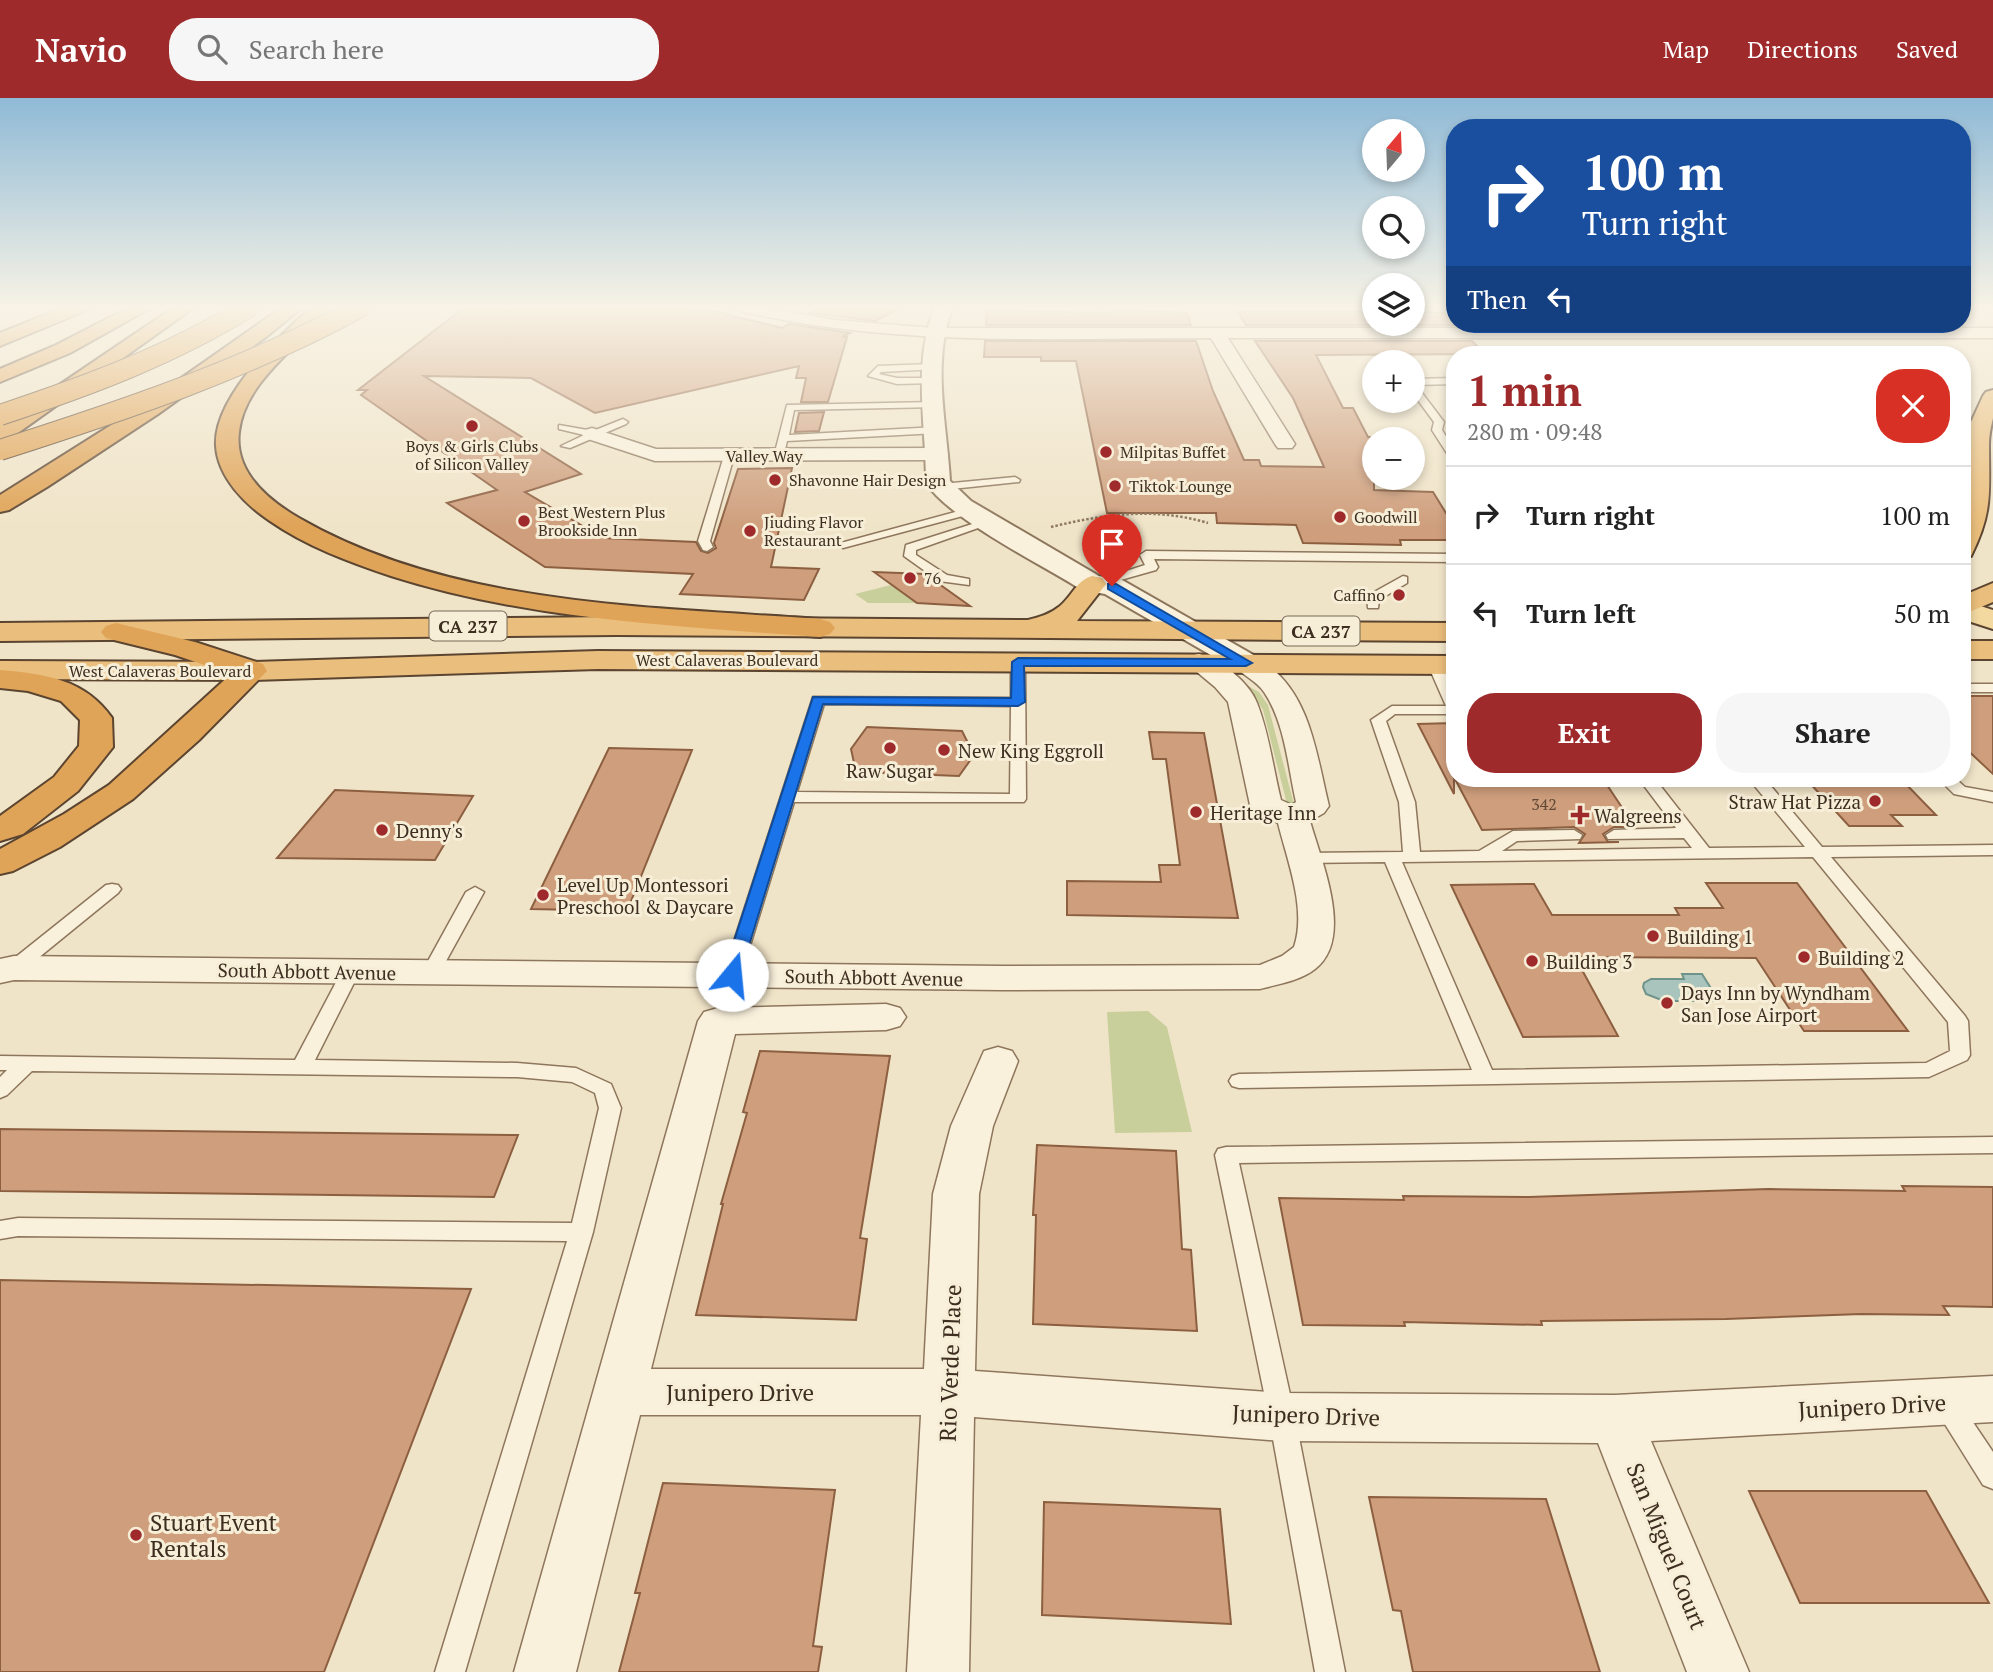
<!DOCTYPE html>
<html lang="en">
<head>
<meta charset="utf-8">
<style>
	:root { --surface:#fff; --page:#f6f6f6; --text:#222; --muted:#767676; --line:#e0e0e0; --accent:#9e2a2b }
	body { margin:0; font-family:"PT Serif",serif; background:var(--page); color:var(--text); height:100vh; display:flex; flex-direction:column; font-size:26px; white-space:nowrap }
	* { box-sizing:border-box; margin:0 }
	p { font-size:23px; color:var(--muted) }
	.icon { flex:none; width:38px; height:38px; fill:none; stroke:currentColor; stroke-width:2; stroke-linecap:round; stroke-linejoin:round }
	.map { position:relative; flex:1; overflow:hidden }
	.side { position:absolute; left:1446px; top:248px; width:525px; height:441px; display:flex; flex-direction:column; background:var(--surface); border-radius:28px; box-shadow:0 4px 10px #0003 }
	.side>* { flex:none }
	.guide { position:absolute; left:1446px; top:21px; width:525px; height:214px; border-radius:28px; box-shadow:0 4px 10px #0003; background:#1a4fa0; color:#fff; overflow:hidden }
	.needle { width:46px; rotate:19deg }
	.buttons { position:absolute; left:1362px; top:21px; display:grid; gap:14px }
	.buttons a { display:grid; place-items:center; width:63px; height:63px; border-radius:50%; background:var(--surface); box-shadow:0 4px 10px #0003; font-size:35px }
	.pin { position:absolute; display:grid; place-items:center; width:60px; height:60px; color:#fff; margin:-72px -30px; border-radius:50% 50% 50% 0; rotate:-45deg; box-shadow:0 0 7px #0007 }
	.pin .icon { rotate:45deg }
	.me { position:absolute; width:77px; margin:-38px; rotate:17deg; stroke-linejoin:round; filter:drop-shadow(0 0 5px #0008) }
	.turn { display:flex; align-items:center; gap:24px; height:147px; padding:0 21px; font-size:32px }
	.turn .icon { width:91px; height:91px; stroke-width:2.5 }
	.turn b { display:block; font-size:49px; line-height:60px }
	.then { display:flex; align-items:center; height:66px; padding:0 21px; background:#0003; gap:14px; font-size:26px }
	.round { display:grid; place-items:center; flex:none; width:74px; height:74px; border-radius:28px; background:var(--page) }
	.summary { display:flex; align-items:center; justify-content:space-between; height:119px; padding:0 21px }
	h1 { font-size:42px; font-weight:600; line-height:52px; color:var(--accent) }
	.button { display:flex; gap:14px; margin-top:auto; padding:14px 21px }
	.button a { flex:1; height:80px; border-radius:28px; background:var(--accent); color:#fff; font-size:28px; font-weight:600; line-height:80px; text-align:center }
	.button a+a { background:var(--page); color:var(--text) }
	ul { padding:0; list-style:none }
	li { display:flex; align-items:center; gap:21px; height:98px; padding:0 21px; border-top:2px solid var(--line) }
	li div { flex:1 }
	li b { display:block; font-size:26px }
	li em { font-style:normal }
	header { display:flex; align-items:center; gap:42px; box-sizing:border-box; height:98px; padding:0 35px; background:var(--accent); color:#fff }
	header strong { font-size:33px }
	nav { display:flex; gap:38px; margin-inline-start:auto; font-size:24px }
	.search { width:490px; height:63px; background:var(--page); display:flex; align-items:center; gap:18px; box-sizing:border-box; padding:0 24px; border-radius:28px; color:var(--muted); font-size:26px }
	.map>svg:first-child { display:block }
	.green { fill:#c9cf9b }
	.water { fill:#a9c4bc; stroke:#6f938a; stroke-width:2 }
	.building { fill:#cf9f7d; stroke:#8d5f41; stroke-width:2 }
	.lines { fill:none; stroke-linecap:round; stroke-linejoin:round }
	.service-casing { stroke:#8d765c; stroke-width:3 }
	.minor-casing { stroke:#8d765c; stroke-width:3 }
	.tertiary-casing { stroke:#8d765c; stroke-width:4 }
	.primary-casing { stroke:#5b4430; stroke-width:4 }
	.trunk-casing { stroke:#5b4430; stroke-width:4 }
	.motorway-casing { stroke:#5b4430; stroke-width:4 }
	.path { stroke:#8d765c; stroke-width:2.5; stroke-dasharray:2.5 2; stroke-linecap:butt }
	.service { fill:#faf1dc; fill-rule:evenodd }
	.minor { fill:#faf1dc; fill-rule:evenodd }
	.tertiary { fill:#faf1dc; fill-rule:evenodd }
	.primary { fill:#f3d9a0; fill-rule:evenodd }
	.trunk { fill:#eabe7c; fill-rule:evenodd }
	.motorway { fill:#e0a458; fill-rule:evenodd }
	.motorway-bridge-casing { stroke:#5b4430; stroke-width:22; stroke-linecap:butt }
	.motorway-bridge { stroke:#e0a458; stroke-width:20 }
	.route { fill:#1a73e8; stroke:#114b97; stroke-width:2 }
	.poi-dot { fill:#9e2a2b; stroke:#f7eed8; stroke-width:2.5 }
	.labels { text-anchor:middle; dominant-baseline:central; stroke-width:6; stroke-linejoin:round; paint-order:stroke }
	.far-poi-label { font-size:16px; fill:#3d2e20; stroke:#f7eed8; text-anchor:start }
	.far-street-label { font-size:16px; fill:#3d2e20; stroke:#f7eed8 }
	.number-label { font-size:16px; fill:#624a37 }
	.shield { fill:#f7eed8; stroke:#756857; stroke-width:2 }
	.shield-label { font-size:18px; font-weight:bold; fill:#3d2e20 }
	.poi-label { font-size:19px; fill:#3d2e20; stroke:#f7eed8; text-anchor:start }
	.street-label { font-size:19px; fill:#3d2e20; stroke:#f7eed8 }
	.near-street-label { font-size:23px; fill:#3d2e20; stroke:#f7eed8 }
	.near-poi-label { font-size:23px; fill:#3d2e20; stroke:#f7eed8; text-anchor:start }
</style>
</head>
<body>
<header>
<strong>Navio</strong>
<div class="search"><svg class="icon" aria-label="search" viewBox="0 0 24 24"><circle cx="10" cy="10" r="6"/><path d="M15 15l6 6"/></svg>Search here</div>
<nav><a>Map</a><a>Directions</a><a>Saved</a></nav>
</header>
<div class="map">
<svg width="1993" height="1574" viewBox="0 0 1993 1574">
	<rect width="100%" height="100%" fill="#f0e4c8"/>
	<g class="green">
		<path d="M891,487L917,505H868L855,496Z"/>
		<path d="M1248,588L1259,594L1268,607L1295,710H1288L1263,612Z"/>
		<path d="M1148,913L1167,929L1192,1034L1115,1035L1107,914Z"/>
	</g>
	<path class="water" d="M1682,876H1702L1719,903H1664L1646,896L1643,889L1644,885L1651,881H1684Z"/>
	<g class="building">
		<path d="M466,208H676L698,213L705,211L782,230L789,226L850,235L842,239H847L828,304H801L806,280H796L799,268L595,315L531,280L424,278L581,376L525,394L603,440L696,444L701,453L708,455L716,450L714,445L738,371L792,370L771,469L819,471L804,502L680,496L693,476L545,469L447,405L497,392L361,297L367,292H358Z"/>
		<path d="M823,208H905L875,223L810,215Z"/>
		<path d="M1111,211L1187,215L1191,227H986L987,212L1107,215L1111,214Z"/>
		<path d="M1298,213L1374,214V226H1412V214L1454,215V226L1457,227H1246L1238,214Z"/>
		<path d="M985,243H1196L1213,293L1244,362H1259L1261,368L1324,369L1293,300L1255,243H1472L1485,256L1316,257L1343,310H1353L1368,339H1374V392L1433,394L1454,428V442H1400L1401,447L1303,445L1296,427L1217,425L1216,415H1107L1076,263H1041V259H984Z"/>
		<path d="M824,314L819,333L795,334L799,315Z"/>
		<path d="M874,474L925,476L970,508L917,505Z"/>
		<path d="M1962,598H1993V676L1962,647Z"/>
		<path d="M1454,625V696L1418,626Z"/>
		<path d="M867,629L962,633L974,657L959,678L856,674L851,651Z"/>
		<path d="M1149,634L1204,635L1238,820L1067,817V783L1161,784L1159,767H1180L1166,661H1153Z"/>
		<path d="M609,650L692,652L627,813L531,811Z"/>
		<path d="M1455,681H1603L1635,729H1614L1603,736L1608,744H1619L1579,745L1585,736L1574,729L1482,732Z"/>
		<path d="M1806,681H1901L1936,717H1891L1902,728H1849Z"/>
		<path d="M335,692L473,698L435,762L277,760Z"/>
		<path d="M1706,785H1797L1908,933H1804L1756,860L1575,859L1618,938L1523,939L1451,787L1534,786L1552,817H1679L1675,810H1723Z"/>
		<path d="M760,953L890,958L860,1140L867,1141L856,1222L696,1217L723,1106H721L747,1015L743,1014Z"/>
		<path d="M0,1031L518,1037L494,1099L0,1093Z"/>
		<path d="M1037,1047L1176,1053L1182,1151L1191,1152L1197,1233L1033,1226L1036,1117H1033Z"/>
		<path d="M1902,1088L1993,1089V1209L1943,1208L1949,1217L1861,1216L1726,1221L1541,1223L1542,1227L1404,1224L1405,1228L1303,1227L1279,1100L1404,1102L1403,1098L1529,1099L1768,1091L1905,1093Z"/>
		<path d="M0,1182L471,1191L324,1574H0Z"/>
		<path d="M663,1385L835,1392L813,1548L822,1549L818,1574H619L640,1495H635Z"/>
		<path d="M1749,1393H1926L1989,1505H1800Z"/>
		<path d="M1369,1399L1546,1401L1600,1574H1413L1401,1513L1393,1512Z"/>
		<path d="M1044,1404L1220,1411L1231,1526L1042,1517Z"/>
	</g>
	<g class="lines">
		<defs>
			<g id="service">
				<path d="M933,266L936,267V271L881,274L879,276L897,280H936V284L933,285L897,286L868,278L878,268Z"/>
				<path d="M1454,280V286L1416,287L1444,324L1442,332L1454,351V361L1450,360L1432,332L1434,324L1412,294V281Z"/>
				<path d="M935,304L938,305V309L794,312L789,337L937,329L942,332L937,335L787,343L783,360L774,358L787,307Z"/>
				<path d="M623,321L628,324L626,326L570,350L561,348L584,337L559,331V327L593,333Z"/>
				<path d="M729,355L734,358L710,443L713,449L707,453L703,452L698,443L724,358Z"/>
				<path d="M1015,379L1020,382L1019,384L942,392L937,389L942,386Z"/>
				<path d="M970,410L974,411V415L843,450L837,446Z"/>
				<path d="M985,422L995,424L916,452V457L947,477L969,481V487L939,483L904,458L906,447Z"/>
				<path d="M1146,453L1454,456V464L1154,461L1158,469L1156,472L1092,490L1086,486L1145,467L1140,457Z"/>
				<path d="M1403,478L1407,479V485L1379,502L1378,510H1368L1367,498Z"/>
				<path d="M1018,560L1025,564L1026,701L1024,704H794L741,877L739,881H725L723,877L813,599L1011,600V564ZM824,606L1011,608L1010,696L797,694Z"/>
				<path d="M1435,563C1452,569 1454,600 1454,616H1395L1386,623L1415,704L1420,754L1479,753L1513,733L1574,732L1582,737L1580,741L1517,743L1502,753L1692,750L1684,740L1608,741L1606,737L1614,732L1676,730L1639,681H1655L1709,750L1805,749L1749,681H1765L1822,749L1993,747V757L1831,759L1965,918L1968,923L1970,957L1967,962L1929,979L1239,990L1232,988L1229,983L1232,978L1239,976L1472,972L1385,764L1302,765L1293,760L1302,755L1403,754L1399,704L1371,622L1392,608H1446L1428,567ZM1813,759L1948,924L1950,953L1926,965L1492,972L1402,764Z"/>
				<rect x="1962" y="586" width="31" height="8"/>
				<path d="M1939,681H1956L1965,689L1993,694V704L1954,696Z"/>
				<path d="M112,786L118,787L121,791L118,795L21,874H7L5,870L7,866L106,787Z"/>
				<path d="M475,789L484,794L440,874L438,878H424L422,874L466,794Z"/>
				<path d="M351,867L358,869L360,873L315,962L517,965L576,970L611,986L621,1010L593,1134L465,1574H435L567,1143L18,1138L0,1141V1123L18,1120L572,1125L599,1010L595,995L572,984L517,979L32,973L7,997L0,1000V979L7,972H0V958L295,962L342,873L344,869Z"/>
				<path d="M1993,1039V1055L1239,1065L1295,1319L1345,1574H1315L1269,1319L1215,1057L1218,1051L1226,1049Z"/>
				<path d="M1947,1295L1956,1299L1993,1354V1391L1983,1387L1938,1315L1934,1307L1938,1299Z"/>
			</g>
			<g id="minor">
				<path d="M730,208H757L835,222L934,230H1993V240H1228L1295,346L1292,350H1278L1275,346L1211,240C1051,240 889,250 732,211Z"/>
				<path d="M1962,321L1985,327L1988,331L1985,335L1978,337L1962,333Z"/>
				<path d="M592,330L656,351L938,350L945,352L948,356L945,360L938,362L655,363L585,340L582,336L585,332Z"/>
				<path d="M1199,556C1220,561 1249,584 1257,605C1269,635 1273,670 1281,702L1292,707L1296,704C1288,669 1285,625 1264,594C1256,582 1241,577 1232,565L1236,559C1249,556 1256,559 1266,566C1311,597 1317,660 1329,708L1324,715L1310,723C1321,763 1355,840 1315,871C1300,883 1278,886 1260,891L1002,892L14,882L0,885V861L14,858L1002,868L1260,867L1282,858L1294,849C1307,811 1287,762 1278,725L1255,714L1250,707L1228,604L1215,589L1185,564L1189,558Z"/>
				<path d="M886,906L900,910L906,919L900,928L886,932L735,936L651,1271H924L933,1096L951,1028L984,953L998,949L1012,953L1018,963L993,1028L979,1096L975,1273L1282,1295L1615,1297L1993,1278V1324L1651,1343L1749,1574H1687L1598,1345L1282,1343L974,1319L969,1574H907L921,1317H640L576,1574H514L698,923L704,914L718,910Z"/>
			</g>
			<path id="tertiary" d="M935,208H953C931,265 947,325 950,383L971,403L1099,478L1122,482L1257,559L1261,565L1257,571L1246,574L1235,571L1105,496L1082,492C1041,466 952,423 926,385C926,326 912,265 935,208Z"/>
			<path id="primary" d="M1962,502L1993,512V531L1962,521Z"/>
			<g id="trunk">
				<path d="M1993,292C1993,300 1993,311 1993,320C1991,329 1989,336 1989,347C1989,395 1993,414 1971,458L1962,460V431L1968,396L1967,333L1983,298L1986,294Z"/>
				<path d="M1092,478L1102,480L1106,486L1077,523L1454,525V543L617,537L0,543V525L617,519L1028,522C1040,519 1050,516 1060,508C1072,498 1077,482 1092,478Z"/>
				<path d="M1993,485V504L1962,517V498Z"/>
				<rect x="1962" y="543" width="31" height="18"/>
				<path d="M598,553L1454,558V576L598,571L252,582L0,581V563L252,564Z"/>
			</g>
			<g id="motorway">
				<path d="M67,208H90L87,212L0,248V235Z"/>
				<path d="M132,208H154L70,255L0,284V271L56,247Z"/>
				<path d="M176,208H196L8,342L0,344V327Z"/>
				<path d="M284,208H304L266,239L158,316L47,389L9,412L0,414V397L143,307Z"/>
				<path d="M313,208H332C303,247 245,281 239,334C234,374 268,402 299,420C451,508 649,509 820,521L830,524L835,530L830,536L820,539C676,528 529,522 391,478C349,464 306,448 270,423C246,407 218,380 216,348C213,300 280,237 313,208Z"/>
				<path d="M116,525L195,544L263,566L267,573L199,642L133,701L60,749L13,773L0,776V751L64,716L109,687L231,576L175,557L106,540L101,534L106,528Z"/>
				<path d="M0,572C45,576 85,581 112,620L113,649L78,693L23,736L0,743V718L54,679L79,648L80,622L61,603L28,593L0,590Z"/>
			</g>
		</defs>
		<use href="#service" class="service-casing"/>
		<use href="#minor" class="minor-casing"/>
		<use href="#tertiary" class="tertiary-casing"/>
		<use href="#primary" class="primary-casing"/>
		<use href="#trunk" class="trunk-casing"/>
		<use href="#motorway" class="motorway-casing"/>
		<path class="path" d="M1051,429C1104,416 1155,409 1208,425"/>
		<use href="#service" class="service"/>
		<use href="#minor" class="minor"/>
		<use href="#tertiary" class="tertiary"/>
		<use href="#primary" class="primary"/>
		<use href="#trunk" class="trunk"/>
		<use href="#motorway" class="motorway"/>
		<defs>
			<g id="motorway-bridge">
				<path d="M0,317C87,288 172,257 250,208"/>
				<path d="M0,352C125,312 247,271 362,208"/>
			</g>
		</defs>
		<use href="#motorway-bridge" class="motorway-bridge-casing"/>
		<use href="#motorway-bridge" class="motorway-bridge"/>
	</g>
	<linearGradient id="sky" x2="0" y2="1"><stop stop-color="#8fbad6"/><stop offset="0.49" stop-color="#f8f3e6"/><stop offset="1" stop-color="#f8f3e6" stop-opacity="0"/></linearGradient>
	<rect width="1993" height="428" fill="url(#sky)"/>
	<path class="route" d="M1108,486H1116L1252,565L1246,568H1024L1025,604L1018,608L823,606L740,877L732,883L726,881L723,877L813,599L1011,600L1012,564L1018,560L1230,561L1108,491Z"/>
	<g class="poi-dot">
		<circle cx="472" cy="328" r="7"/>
		<circle cx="1106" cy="354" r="7"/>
		<circle cx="775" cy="382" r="7"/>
		<circle cx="1115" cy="388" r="7"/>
		<circle cx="1340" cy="419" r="7"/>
		<circle cx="524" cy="423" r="7"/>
		<circle cx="750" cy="433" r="7"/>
		<circle cx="910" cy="480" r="7"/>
		<circle cx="1399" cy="497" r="7"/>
		<circle cx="890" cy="650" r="7"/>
		<circle cx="944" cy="652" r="7"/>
		<circle cx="1875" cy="703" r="7"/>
		<circle cx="1196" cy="714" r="7"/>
		<path d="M1576.5 706.5h7v7h7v7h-7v7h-7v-7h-7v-7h7z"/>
		<circle cx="382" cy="732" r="7"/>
		<circle cx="543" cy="797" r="7"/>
		<circle cx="1653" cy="838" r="7"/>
		<circle cx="1804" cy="859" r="7"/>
		<circle cx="1532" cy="863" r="7"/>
		<circle cx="1667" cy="905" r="7"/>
		<circle cx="136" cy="1437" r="7"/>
	</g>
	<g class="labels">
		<g class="far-poi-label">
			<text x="472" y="348" text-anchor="middle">Boys &amp; Girls Clubs<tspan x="472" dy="18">of Silicon Valley</tspan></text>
			<text x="1120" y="354">Milpitas Buffet</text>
			<text x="789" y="382">Shavonne Hair Design</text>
			<text x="1129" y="388">Tiktok Lounge</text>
			<text x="538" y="414">Best Western Plus<tspan x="538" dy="18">Brookside Inn</tspan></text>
			<text x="1354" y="419">Goodwill</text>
			<text x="764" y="424">Jiuding Flavor<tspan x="764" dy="18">Restaurant</tspan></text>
			<text x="924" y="480">76</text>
			<text x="1385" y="497" text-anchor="end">Caffino</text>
		</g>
		<g class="far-street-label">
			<text x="764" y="358">Valley Way</text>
			<text x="727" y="562">West Calaveras Boulevard</text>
			<text x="160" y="573">West Calaveras Boulevard</text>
		</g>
		<g class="number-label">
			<text x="1544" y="706">342</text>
		</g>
		<g class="shield">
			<rect x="429.5" y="513.5" width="77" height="29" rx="5"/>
			<rect x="1282.5" y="518.5" width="77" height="29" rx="5"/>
		</g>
		<g class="shield-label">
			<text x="468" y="528">CA 237</text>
			<text x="1321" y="533">CA 237</text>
		</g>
		<g class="poi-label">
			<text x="958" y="652">New King Eggroll</text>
			<text x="890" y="672" text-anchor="middle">Raw Sugar</text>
			<text x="1861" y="703" text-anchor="end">Straw Hat Pizza</text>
			<text x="1210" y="714">Heritage Inn</text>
			<text x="1594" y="717">Walgreens</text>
			<text x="396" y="732">Denny's</text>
			<text x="557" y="786">Level Up Montessori<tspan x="557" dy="22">Preschool &amp; Daycare</tspan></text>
			<text x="1667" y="838">Building 1</text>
			<text x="1818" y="859">Building 2</text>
			<text x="1546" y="863">Building 3</text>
			<text x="1681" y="894">Days Inn by Wyndham<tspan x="1681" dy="22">San Jose Airport</tspan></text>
		</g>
		<g class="street-label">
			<text transform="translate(307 873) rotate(1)">South Abbott Avenue</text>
			<text transform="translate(874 879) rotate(1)">South Abbott Avenue</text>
		</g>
		<g class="near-street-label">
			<text transform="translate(950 1265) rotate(-88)">Rio Verde Place</text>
			<text x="740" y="1294">Junipero Drive</text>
			<text transform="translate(1872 1308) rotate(-3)">Junipero Drive</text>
			<text transform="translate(1306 1317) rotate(2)">Junipero Drive</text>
			<text transform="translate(1667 1448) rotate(68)">San Miguel Court</text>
		</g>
		<g class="near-poi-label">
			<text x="150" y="1424">Stuart Event<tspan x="150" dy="26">Rentals</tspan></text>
		</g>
	</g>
</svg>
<div class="buttons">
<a><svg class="needle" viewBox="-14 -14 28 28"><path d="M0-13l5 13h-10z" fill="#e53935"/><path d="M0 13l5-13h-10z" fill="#767676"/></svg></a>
<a><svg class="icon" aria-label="search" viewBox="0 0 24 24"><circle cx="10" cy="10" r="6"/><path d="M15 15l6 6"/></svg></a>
<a><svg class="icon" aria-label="layers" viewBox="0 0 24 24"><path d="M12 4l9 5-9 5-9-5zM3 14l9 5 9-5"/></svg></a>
<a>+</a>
<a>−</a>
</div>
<div class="pin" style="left:1112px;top:488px;background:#d93025"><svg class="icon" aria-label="arrive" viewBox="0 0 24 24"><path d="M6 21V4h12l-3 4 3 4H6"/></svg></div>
<svg class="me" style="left:732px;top:877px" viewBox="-20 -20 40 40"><circle r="19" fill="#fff"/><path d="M0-13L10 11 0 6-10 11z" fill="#1a73e8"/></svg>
<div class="guide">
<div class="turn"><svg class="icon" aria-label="right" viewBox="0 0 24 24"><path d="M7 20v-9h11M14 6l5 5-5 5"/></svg><div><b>100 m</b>Turn right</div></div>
<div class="then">Then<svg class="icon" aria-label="left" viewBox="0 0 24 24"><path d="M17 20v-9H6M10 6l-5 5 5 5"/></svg></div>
</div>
<section class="side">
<div class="summary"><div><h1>1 min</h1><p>280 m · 09:48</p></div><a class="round" style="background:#d93025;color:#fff"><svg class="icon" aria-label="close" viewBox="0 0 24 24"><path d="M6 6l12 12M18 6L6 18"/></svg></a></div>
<ul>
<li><svg class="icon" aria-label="right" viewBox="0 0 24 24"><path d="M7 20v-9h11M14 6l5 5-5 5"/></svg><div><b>Turn right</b></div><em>100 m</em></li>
<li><svg class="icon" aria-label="left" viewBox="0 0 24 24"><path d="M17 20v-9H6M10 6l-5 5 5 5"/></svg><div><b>Turn left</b></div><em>50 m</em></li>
</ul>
<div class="button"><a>Exit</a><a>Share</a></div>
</section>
</div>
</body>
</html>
